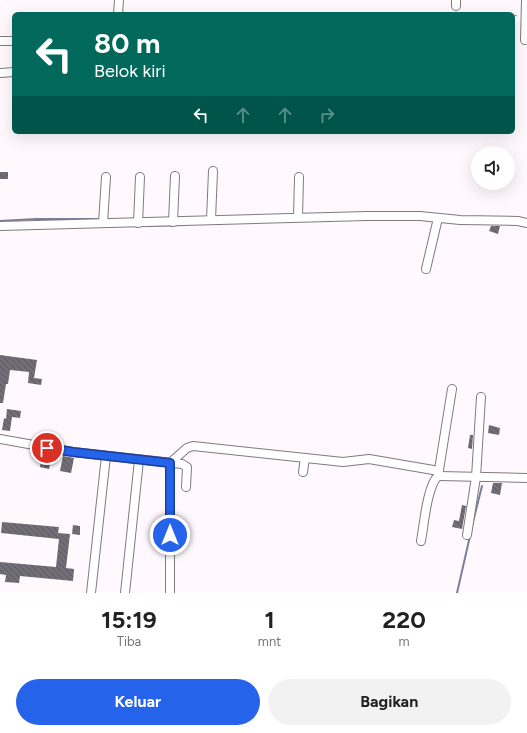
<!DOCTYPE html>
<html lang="id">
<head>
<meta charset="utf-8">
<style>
	:root { --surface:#fff; --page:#f2f2f2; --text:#222; --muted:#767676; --accent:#2563eb }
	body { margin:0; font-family:Figtree,sans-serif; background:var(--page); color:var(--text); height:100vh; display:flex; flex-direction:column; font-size:15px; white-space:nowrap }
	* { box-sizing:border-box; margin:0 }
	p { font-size:13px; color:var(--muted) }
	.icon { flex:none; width:22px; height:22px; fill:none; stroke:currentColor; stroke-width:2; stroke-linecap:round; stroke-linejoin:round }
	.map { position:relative; height:593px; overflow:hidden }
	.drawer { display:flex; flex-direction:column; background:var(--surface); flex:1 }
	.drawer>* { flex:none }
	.hud { position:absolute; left:12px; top:12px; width:503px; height:122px; border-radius:6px; box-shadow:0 4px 16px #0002; background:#00695c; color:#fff; overflow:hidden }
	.fabs { position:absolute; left:471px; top:146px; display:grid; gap:8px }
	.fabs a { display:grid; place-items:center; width:44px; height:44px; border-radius:50%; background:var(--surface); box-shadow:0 4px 16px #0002; font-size:20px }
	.pin { position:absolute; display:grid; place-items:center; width:34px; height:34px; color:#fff; margin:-17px; border:2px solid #fff; border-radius:50%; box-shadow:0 1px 4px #0007 }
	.me { position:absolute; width:44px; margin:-22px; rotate:0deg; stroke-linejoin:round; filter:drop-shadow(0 0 3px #0008) }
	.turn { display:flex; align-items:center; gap:14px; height:84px; padding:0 16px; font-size:18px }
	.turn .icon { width:52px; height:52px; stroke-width:2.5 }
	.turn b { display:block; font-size:28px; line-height:34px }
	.lanes { display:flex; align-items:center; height:38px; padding:0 16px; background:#0003; justify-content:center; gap:20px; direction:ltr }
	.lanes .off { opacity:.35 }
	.eta { display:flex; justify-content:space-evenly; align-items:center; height:68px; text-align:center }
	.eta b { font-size:24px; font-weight:700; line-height:28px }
	.action { display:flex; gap:8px; margin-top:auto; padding:8px 16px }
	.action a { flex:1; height:46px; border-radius:24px; background:var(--accent); color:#fff; font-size:16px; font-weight:700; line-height:46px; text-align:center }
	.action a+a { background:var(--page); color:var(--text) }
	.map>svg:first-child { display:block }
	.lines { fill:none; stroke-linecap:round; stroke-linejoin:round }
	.stream { stroke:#7a7f9b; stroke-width:2 }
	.building { fill:url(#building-back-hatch) }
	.minor-casing { stroke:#81787f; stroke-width:10 }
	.path { stroke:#938e91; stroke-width:1; stroke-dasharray:3 2; stroke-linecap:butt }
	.minor { stroke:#fff; stroke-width:8 }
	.route-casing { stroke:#184099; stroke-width:10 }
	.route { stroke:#2563eb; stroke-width:7 }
</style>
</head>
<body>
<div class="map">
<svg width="527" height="593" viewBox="0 0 527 593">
	<defs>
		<pattern id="building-back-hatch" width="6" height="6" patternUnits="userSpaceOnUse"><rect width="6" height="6" fill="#716e77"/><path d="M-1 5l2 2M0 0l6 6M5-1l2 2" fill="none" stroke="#5c5a61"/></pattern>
	</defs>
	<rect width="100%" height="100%" fill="#fff9fd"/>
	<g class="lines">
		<g class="stream">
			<path d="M0,221L36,219H101"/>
			<path d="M139,226L184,225"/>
			<path d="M472,526L482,486"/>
			<path d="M457,593L470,536"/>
		</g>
	</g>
	<g class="building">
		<rect x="0" y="172" width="8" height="7"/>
		<path d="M491,226H500L498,234L489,231Z"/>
		<path d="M0,355L37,360L34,378L42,379L41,385L28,383L29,372L10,370L8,384H6L3,403H0Z"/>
		<path d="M7,409L21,411L20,418L12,417L10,431L2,430L4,418L6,419Z"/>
		<path d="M489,425L500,428L499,435L488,433Z"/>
		<path d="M470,435H473L472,449L468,448Z"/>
		<path d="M42,453L52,455L49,469L40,467Z"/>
		<path d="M63,456L74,458L71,473L60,471Z"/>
		<path d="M493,483H502L500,495L491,493Z"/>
		<path d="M462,505L466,506L462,529L452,527L454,520L459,521Z"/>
		<path d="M2,522L59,527L58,533L70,534L66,568L74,569L73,581L20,576L19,583L5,582L6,575L0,574V562L56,567L59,539L1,533Z"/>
		<path d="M73,525L80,526V535L72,534Z"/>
	</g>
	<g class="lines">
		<defs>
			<g id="minor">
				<path d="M456,0V6"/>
				<path d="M118,14L119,0"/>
				<path d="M525,40L526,0"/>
				<path d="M0,41H14"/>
				<path d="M0,73L14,72"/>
				<path d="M298,217L299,177"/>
				<path d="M211,220L213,171"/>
				<path d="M173,222L175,176"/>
				<path d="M103,223L106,177"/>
				<path d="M138,223L140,177"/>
				<path d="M0,226L367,216H420L460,220L518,221L527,223"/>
				<path d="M426,269L438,218"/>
				<path d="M0,439L73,452L182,464L187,467L186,487"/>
				<path d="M303,472L305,458"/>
				<path d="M438,476L527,478"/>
				<path d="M467,535L476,477L481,397"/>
				<path d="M421,541C424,525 427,486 438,476L452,389"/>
				<path d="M91,593L106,456"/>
				<path d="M125,593L139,460"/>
				<path d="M170,593V463L187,448L193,446L343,462L369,459L439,471"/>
			</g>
		</defs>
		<use href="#minor" class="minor-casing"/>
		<path class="path" d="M514,15L518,16"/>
		<use href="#minor" class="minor"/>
	</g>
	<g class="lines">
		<defs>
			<path id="route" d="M47,448L73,452L170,463V535"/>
		</defs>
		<use href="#route" class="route-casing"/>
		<use href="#route" class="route"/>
	</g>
</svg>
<div class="fabs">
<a><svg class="icon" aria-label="sound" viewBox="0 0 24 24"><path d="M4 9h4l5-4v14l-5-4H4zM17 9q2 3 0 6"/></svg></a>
</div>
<div class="pin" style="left:47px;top:448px;background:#d93025"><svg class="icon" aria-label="arrive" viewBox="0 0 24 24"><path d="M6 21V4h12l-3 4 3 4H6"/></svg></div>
<svg class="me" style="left:170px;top:535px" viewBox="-20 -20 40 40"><circle r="17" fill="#2563eb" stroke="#fff" stroke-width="3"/><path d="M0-11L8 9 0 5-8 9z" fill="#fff"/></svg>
<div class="hud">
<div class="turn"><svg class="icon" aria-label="left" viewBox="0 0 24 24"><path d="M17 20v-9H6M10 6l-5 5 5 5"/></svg><div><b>80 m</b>Belok kiri</div></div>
<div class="lanes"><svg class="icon" aria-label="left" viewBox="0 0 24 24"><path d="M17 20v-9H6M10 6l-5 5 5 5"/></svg><svg class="icon off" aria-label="ahead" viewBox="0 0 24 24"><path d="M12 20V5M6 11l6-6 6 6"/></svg><svg class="icon off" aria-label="ahead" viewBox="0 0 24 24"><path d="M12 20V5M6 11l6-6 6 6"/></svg><svg class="icon off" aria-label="right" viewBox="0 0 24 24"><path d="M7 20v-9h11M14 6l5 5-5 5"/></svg></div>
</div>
</div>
<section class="drawer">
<div class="eta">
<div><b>15:19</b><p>Tiba</p></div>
<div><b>1</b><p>mnt</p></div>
<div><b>220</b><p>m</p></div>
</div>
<div class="action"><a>Keluar</a><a>Bagikan</a></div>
</section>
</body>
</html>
